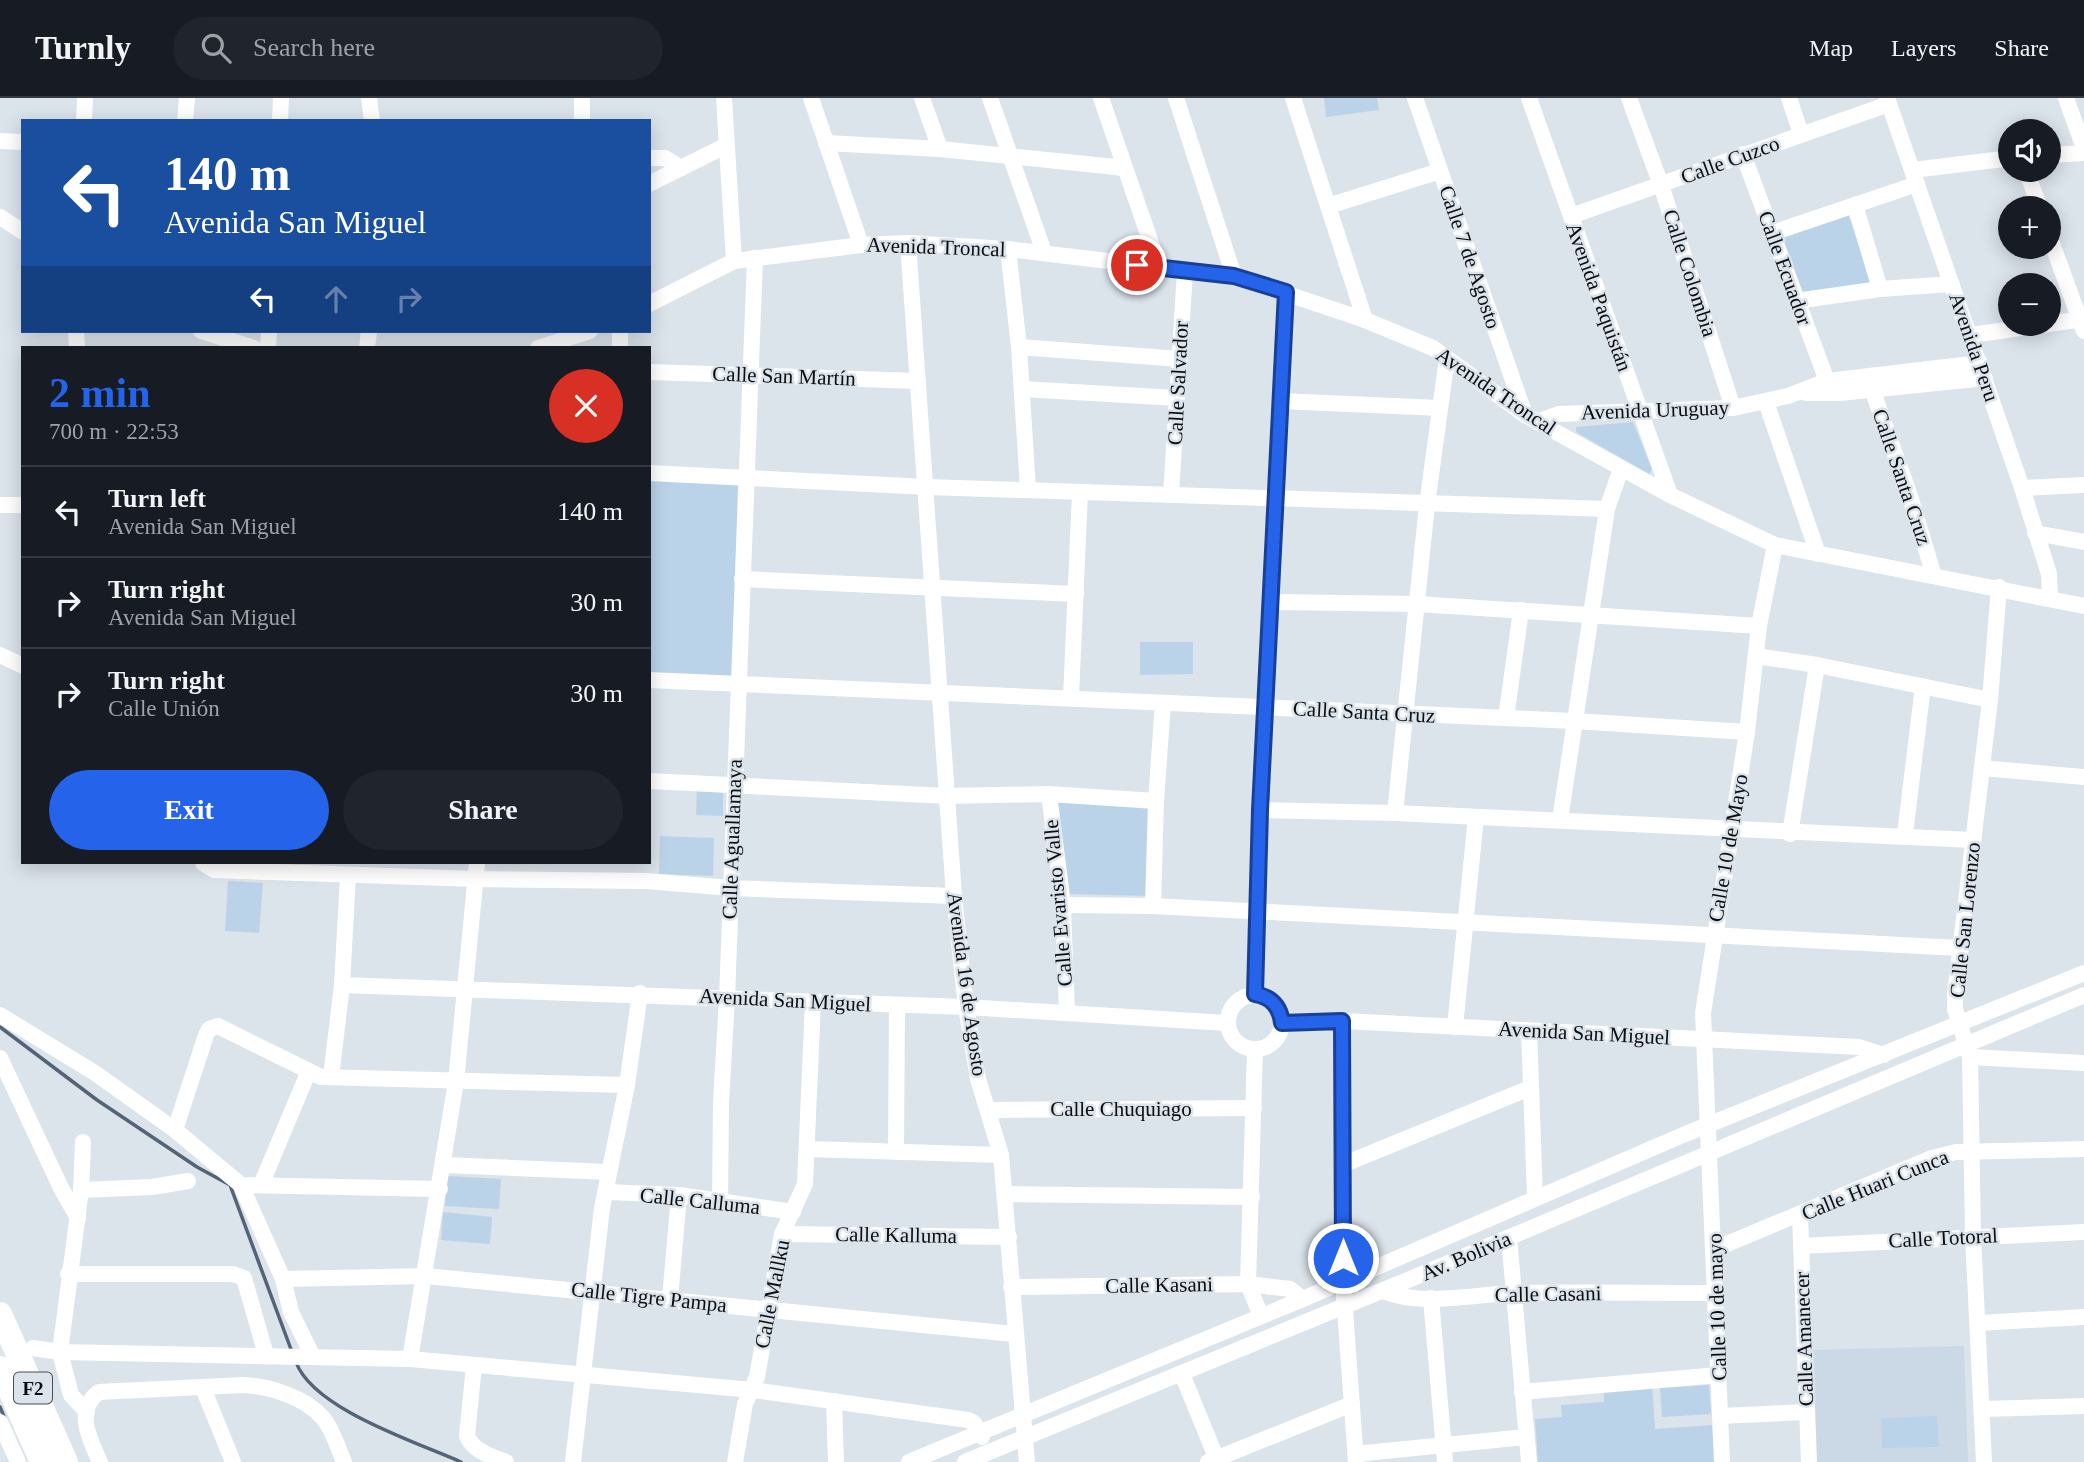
<!DOCTYPE html>
<html lang="en">
<head>
<meta charset="utf-8">
<style>
	:root { --surface:#171b24; --page:#20242c; --text:#f1f3f6; --muted:#9ea1a6; --line:#363941; --accent:#2563eb }
	body { margin:0; font-family:"Times New Roman",serif; background:var(--page); color:var(--text); height:100vh; display:flex; flex-direction:column; font-size:26px; white-space:nowrap }
	* { box-sizing:border-box; margin:0 }
	p { font-size:23px; color:var(--muted) }
	.icon { flex:none; width:38px; height:38px; fill:none; stroke:currentColor; stroke-width:2; stroke-linecap:round; stroke-linejoin:round }
	.map { position:relative; flex:1; overflow:hidden }
	.drawer { position:absolute; left:21px; top:248px; width:630px; height:518px; display:flex; flex-direction:column; background:var(--surface); border-radius:0px; box-shadow:0 4px 18px #0003 }
	.drawer>* { flex:none }
	.hud { position:absolute; left:21px; top:21px; width:630px; height:214px; border-radius:0px; box-shadow:0 4px 18px #0003; background:#1a4fa0; color:#fff; overflow:hidden }
	.controls { position:absolute; left:1998px; top:21px; display:grid; gap:14px }
	.controls a { display:grid; place-items:center; width:63px; height:63px; border-radius:50%; background:var(--surface); box-shadow:0 4px 18px #0003; font-size:35px }
	.pin { position:absolute; display:grid; place-items:center; width:60px; height:60px; color:#fff; margin:-30px; border:4px solid #fff; border-radius:50%; box-shadow:0 2px 7px #0007 }
	.me { position:absolute; width:77px; margin:-38px; rotate:0deg; stroke-linejoin:round; filter:drop-shadow(0 0 5px #0008) }
	.turn { display:flex; align-items:center; gap:24px; height:147px; padding:0 28px; font-size:32px }
	.turn .icon { width:91px; height:91px; stroke-width:2.5 }
	.turn b { display:block; font-size:49px; line-height:60px }
	.lanes { display:flex; align-items:center; height:66px; padding:0 28px; background:#0003; justify-content:center; gap:35px; direction:ltr }
	.lanes .off { opacity:.35 }
	.round { display:grid; place-items:center; flex:none; width:74px; height:74px; border-radius:37px; background:var(--page) }
	.headline { display:flex; align-items:center; justify-content:space-between; height:119px; padding:0 28px }
	h1 { font-size:42px; font-weight:700; line-height:52px; color:var(--accent) }
	.primary-button { display:flex; gap:14px; margin-top:auto; padding:14px 28px }
	.primary-button a { flex:1; height:80px; border-radius:42px; background:var(--accent); color:#fff; font-size:28px; font-weight:700; line-height:80px; text-align:center }
	.primary-button a+a { background:var(--page); color:var(--text) }
	ul { padding:0; list-style:none }
	li { display:flex; align-items:center; gap:21px; height:91px; padding:0 28px; border-top:2px solid var(--line) }
	li div { flex:1 }
	li b { display:block; font-size:26px }
	li em { font-style:normal }
	header { display:flex; align-items:center; gap:42px; box-sizing:border-box; height:98px; padding:0 35px; background:var(--surface); border-bottom:2px solid var(--line) }
	header strong { font-size:33px }
	nav { display:flex; gap:38px; margin-inline-start:auto; font-size:24px }
	.search { width:490px; height:63px; background:var(--page); display:flex; align-items:center; gap:18px; box-sizing:border-box; padding:0 24px; border-radius:38px; color:var(--muted); font-size:26px }
	.map>svg:first-child { display:block }
	.built { fill:#cbd9e6 }
	.green { fill:#bbd3e9 }
	.lines { fill:none; stroke-linecap:round; stroke-linejoin:round }
	.stream { stroke:#526476; stroke-width:3.5 }
	.minor { stroke:#fff; stroke-width:16 }
	.highway { stroke:#fff; stroke-width:24 }
	.route-casing { stroke:#184099; stroke-width:18 }
	.route { stroke:#2563eb; stroke-width:12 }
	.labels { text-anchor:middle; dominant-baseline:central; stroke-width:5; stroke-linejoin:round; paint-order:stroke }
	.shield { fill:#dbe3eb; stroke:#494d52; stroke-width:2 }
	.shield-label { font-size:19px; font-weight:bold; fill:#0b0d10 }
	.street-label { font-size:21px; fill:#0b0d10; stroke:#dbe3eb }
</style>
</head>
<body>
<header>
<strong>Turnly</strong>
<div class="search"><svg class="icon" aria-label="search" viewBox="0 0 24 24"><circle cx="10" cy="10" r="6"/><path d="M15 15l6 6"/></svg>Search here</div>
<nav><a>Map</a><a>Layers</a><a>Share</a></nav>
</header>
<div class="map">
<svg width="2084" height="1364" viewBox="0 0 2084 1364">
	<rect width="100%" height="100%" fill="#dbe3eb"/>
	<path class="built" d="M1964,1248L1968,1364H1813L1810,1252Z"/>
	<g class="green">
		<path d="M1324,0H1377L1379,12L1326,19Z"/>
		<path d="M1847,113L1872,185L1798,195L1777,138Z"/>
		<path d="M1633,324L1652,371L1649,376L1576,334V329Z"/>
		<path d="M649,380L738,383L732,581L649,578Z"/>
		<path d="M1140,544H1193V576L1140,577Z"/>
		<path d="M697,689L723,690V718L696,717Z"/>
		<path d="M1057,704L1150,707L1149,798L1068,796Z"/>
		<path d="M660,738L714,740L713,778L659,776Z"/>
		<path d="M228,783L263,785L259,835L225,833Z"/>
		<path d="M447,1078L501,1081L499,1111L445,1108Z"/>
		<path d="M443,1114L492,1119L490,1146L441,1142Z"/>
		<path d="M1652,1287L1655,1331L1712,1327L1715,1364H1538L1535,1321L1562,1319L1561,1307L1604,1304V1293Z"/>
		<path d="M1709,1287L1711,1316L1662,1319L1660,1290Z"/>
		<path d="M1937,1318L1939,1349L1882,1350L1881,1320Z"/>
	</g>
	<g class="lines">
		<g class="stream">
			<path d="M0,929L97,1002L197,1069L230,1087L292,1254"/>
			<path d="M296,1264C313,1311 416,1344 461,1364"/>
			<path d="M0,1309L5,1321"/>
		</g>
		<g class="minor">
			<path d="M369,0L372,23"/>
			<path d="M724,0L734,163"/>
			<path d="M811,0L861,147"/>
			<path d="M922,0L940,51"/>
			<path d="M990,0L1044,154"/>
			<path d="M1101,0L1160,171"/>
			<path d="M1176,0L1234,178"/>
			<path d="M1293,0L1365,222"/>
			<path d="M1415,0L1525,317"/>
			<path d="M1529,0L1670,397"/>
			<path d="M1629,0L1661,87L1733,310"/>
			<path d="M1789,0L1801,36"/>
			<path d="M1887,0L2022,390L2049,476L2050,501"/>
			<path d="M2066,0L2084,50"/>
			<path d="M84,23L85,0"/>
			<path d="M185,23L187,0"/>
			<path d="M280,23L281,0"/>
			<path d="M582,23V0"/>
			<path d="M0,43L23,44"/>
			<path d="M826,45L940,51L1125,70"/>
			<path d="M1743,56L1827,283"/>
			<path d="M2049,57L2084,55"/>
			<path d="M649,60H665L681,70"/>
			<path d="M1913,72L2011,60"/>
			<path d="M2026,72L2040,110"/>
			<path d="M649,86L725,48"/>
			<path d="M1855,107L1880,191"/>
			<path d="M1328,108L1440,73"/>
			<path d="M1571,118L1889,6"/>
			<path d="M0,119L23,134"/>
			<path d="M1772,135L1917,86"/>
			<path d="M2049,137L2084,233"/>
			<path d="M908,145L954,798L966,909L978,981L1001,1057L1027,1364"/>
			<path d="M1008,151L1019,249L1028,391"/>
			<path d="M1796,203L1880,191L1952,186"/>
			<path d="M649,206L734,163L861,147L908,145L1008,151L1234,178L1365,222L1433,250L1525,317L1670,397L1775,447L2084,508"/>
			<path d="M76,233L77,250"/>
			<path d="M201,233L254,250"/>
			<path d="M1971,237L2084,221"/>
			<path d="M1019,249L1180,261"/>
			<path d="M268,250L269,233"/>
			<path d="M367,250L369,233"/>
			<path d="M538,250L590,233"/>
			<path d="M620,250V233"/>
			<path d="M649,274L918,283"/>
			<path d="M1868,280L1910,398L1934,478"/>
			<path d="M1022,291L1177,300"/>
			<path d="M1806,295H1840L1985,280"/>
			<path d="M1280,303L1440,310"/>
			<path d="M1766,304L1818,456"/>
			<path d="M1537,324L1559,316L1733,310L1788,298L1827,283L1980,265"/>
			<path d="M649,375L928,389L1607,411"/>
			<path d="M2022,390L2084,387"/>
			<path d="M1171,397L1185,173"/>
			<path d="M0,407H23"/>
			<path d="M2035,435L2084,444"/>
			<path d="M742,481L1076,496"/>
			<path d="M1272,504L1417,506L1759,528"/>
			<path d="M0,557L23,568"/>
			<path d="M1756,558L1817,567L1990,602"/>
			<path d="M649,582L1574,623L1747,634"/>
			<path d="M1071,600L1080,394"/>
			<path d="M1506,620L1521,512"/>
			<path d="M1982,670L2084,679"/>
			<path d="M649,683L947,698L1049,696L1156,703"/>
			<path d="M1049,696L1063,807L1067,915"/>
			<path d="M1260,712L1395,715L1973,742"/>
			<path d="M1395,715L1427,407L1447,260"/>
			<path d="M1560,722L1607,411L1621,371"/>
			<path d="M1790,736L1817,567"/>
			<path d="M1905,736L1923,588"/>
			<path d="M203,765L214,772L476,781L646,783L730,790L954,798"/>
			<path d="M477,765L456,984L410,1261L753,1292L968,1322L974,1325L982,1339"/>
			<path d="M1063,807L1153,808L1959,850"/>
			<path d="M1153,808L1156,703L1163,605"/>
			<path d="M342,887L966,909L1227,925"/>
			<path d="M1255,896L1260,712L1286,194"/>
			<circle cx="1255" cy="924" r="27"/>
			<path d="M0,917L95,975L175,1032L241,1087L440,1091"/>
			<path d="M1343,923V1184L1356,1364"/>
			<path d="M1282,925L1343,923L1859,949L1884,957"/>
			<path d="M1455,929L1476,719"/>
			<path d="M1529,933L1535,1099"/>
			<path d="M1255,952L1248,1186L1261,1218"/>
			<path d="M1970,959L2084,965"/>
			<path d="M0,960L61,1090L78,1120"/>
			<path d="M331,979L342,887L348,778"/>
			<path d="M988,1012L1254,1010"/>
			<path d="M175,1032L206,937L209,931L218,928L321,979L627,987"/>
			<path d="M809,1051L1001,1057"/>
			<path d="M896,1054L897,907"/>
			<path d="M444,1067L609,1074"/>
			<path d="M1342,1067L1530,990"/>
			<path d="M241,1087L283,1181L291,1214L313,1259"/>
			<path d="M261,1087L308,975"/>
			<path d="M81,1092L83,1044"/>
			<path d="M607,1094L679,1097L793,1114"/>
			<path d="M1005,1096L1252,1099"/>
			<path d="M720,1103L721,1005L727,900L755,160"/>
			<path d="M1800,1117L1809,1364"/>
			<path d="M782,1136L1009,1139"/>
			<path d="M1509,1140L1529,1364"/>
			<path d="M1801,1148L2084,1134"/>
			<path d="M1715,1151L1932,1060L1956,1054L2084,1051"/>
			<path d="M68,1176H233L244,1180L266,1257"/>
			<path d="M283,1181L426,1178L1014,1236"/>
			<path d="M1011,1189L1248,1186L1290,1191L1303,1201"/>
			<path d="M1383,1193C1423,1209 1473,1196 1516,1195C1582,1194 1649,1195 1715,1195"/>
			<path d="M1431,1200L1445,1364"/>
			<path d="M670,1201L679,1097"/>
			<path d="M1979,1225L2084,1219"/>
			<path d="M33,1250L60,1254L410,1261"/>
			<path d="M474,1268L467,1338C473,1353 491,1358 506,1364"/>
			<path d="M1182,1276L1218,1364"/>
			<path d="M203,1290L233,1364"/>
			<path d="M1522,1294L1719,1277"/>
			<path d="M834,1303L836,1364"/>
			<path d="M1983,1311L2084,1308"/>
			<path d="M87,1314L71,1297L60,1254L81,1092L152,1089L188,1083"/>
			<path d="M1720,1318L1807,1314"/>
			<path d="M0,1324L18,1364"/>
			<path d="M1355,1356L1526,1339"/>
			<path d="M100,1364C90,1342 74,1312 99,1294L243,1287C269,1288 305,1299 323,1320C333,1332 338,1350 344,1364"/>
			<path d="M573,1364L602,1110L627,987L640,895"/>
			<path d="M735,1364L745,1306L757,1279L782,1136L805,1086L813,903"/>
			<path d="M909,1364L1303,1201L1683,1037L2084,875"/>
			<path d="M965,1364L1408,1182L2084,897"/>
			<path d="M1208,1364L1352,1306"/>
			<path d="M1722,1364L1703,915L1747,634L1759,528L1775,447"/>
			<path d="M1984,1364L1973,1138L1970,959L1955,911V896L1990,602L1999,489"/>
		</g>
		<g class="highway">
			<path d="M0,1216L66,1364"/>
			<path d="M0,1270L42,1364"/>
		</g>
	</g>
	<g class="lines">
		<defs>
			<path id="route" d="M1137,167L1234,178L1286,194L1260,712L1255,896C1271,899 1280,908 1282,925L1342,923L1343,1160"/>
		</defs>
		<use href="#route" class="route-casing"/>
		<use href="#route" class="route"/>
	</g>
	<g class="labels">
		<rect class="shield" x="14" y="1274.5" width="38" height="31" rx="5"/>
		<g class="shield-label">
			<text x="33" y="1290">F2</text>
		</g>
		<g class="street-label">
			<text transform="translate(1730 62) rotate(-20)">Calle Cuzco</text>
			<text transform="translate(936 149) rotate(2)">Avenida Troncal</text>
			<text transform="translate(1470 159) rotate(71)">Calle 7 de Agosto</text>
			<text transform="translate(1785 170) rotate(70)">Calle Ecuador</text>
			<text transform="translate(1690 175) rotate(72)">Calle Colombia</text>
			<text transform="translate(1599 199) rotate(70)">Avenida Paquistán</text>
			<text transform="translate(1974 249) rotate(71)">Avenida Peru</text>
			<text transform="translate(784 278) rotate(2)">Calle San Martín</text>
			<text transform="translate(1178 285) rotate(-87)">Calle Salvador</text>
			<text transform="translate(1496 293) rotate(34)">Avenida Troncal</text>
			<text transform="translate(1655 312) rotate(-2)">Avenida Uruguay</text>
			<text transform="translate(1902 379) rotate(71)">Calle Santa Cruz</text>
			<text transform="translate(1364 614) rotate(3)">Calle Santa Cruz</text>
			<text transform="translate(732 741) rotate(-88)">Calle Aguallamaya</text>
			<text transform="translate(1728 750) rotate(-80)">Calle 10 de Mayo</text>
			<text transform="translate(1058 805) rotate(-95)">Calle Evaristo Valle</text>
			<text transform="translate(1965 822) rotate(-84)">Calle San Lorenzo</text>
			<text transform="translate(967 886) rotate(82)">Avenida 16 de Agosto</text>
			<text transform="translate(785 902) rotate(3)">Avenida San Miguel</text>
			<text transform="translate(1584 935) rotate(3)">Avenida San Miguel</text>
			<text x="1121" y="1011">Calle Chuquiago</text>
			<text transform="translate(1875 1087) rotate(-22)">Calle Huari Cunca</text>
			<text transform="translate(700 1103) rotate(6)">Calle Calluma</text>
			<text transform="translate(896 1137) rotate(1)">Calle Kalluma</text>
			<text transform="translate(1943 1140) rotate(-3)">Calle Totoral</text>
			<text transform="translate(1466 1158) rotate(-23)">Av. Bolivia</text>
			<text transform="translate(1159 1187) rotate(-1)">Calle Kasani</text>
			<text transform="translate(772 1196) rotate(-79)">Calle Mallku</text>
			<text transform="translate(1548 1196) rotate(-1)">Calle Casani</text>
			<text transform="translate(649 1199) rotate(6)">Calle Tigre Pampa</text>
			<text transform="translate(1717 1209) rotate(-92)">Calle 10 de mayo</text>
			<text transform="translate(1804 1241) rotate(-92)">Calle Amanecer</text>
		</g>
	</g>
</svg>
<div class="controls">
<a><svg class="icon" aria-label="sound" viewBox="0 0 24 24"><path d="M4 9h4l5-4v14l-5-4H4zM17 9q2 3 0 6"/></svg></a>
<a>+</a>
<a>−</a>
</div>
<div class="pin" style="left:1137px;top:167px;background:#d93025"><svg class="icon" aria-label="arrive" viewBox="0 0 24 24"><path d="M6 21V4h12l-3 4 3 4H6"/></svg></div>
<svg class="me" style="left:1343px;top:1160px" viewBox="-20 -20 40 40"><circle r="17" fill="#2563eb" stroke="#fff" stroke-width="3"/><path d="M0-11L8 9 0 5-8 9z" fill="#fff"/></svg>
<div class="hud">
<div class="turn"><svg class="icon" aria-label="left" viewBox="0 0 24 24"><path d="M17 20v-9H6M10 6l-5 5 5 5"/></svg><div><b>140 m</b>Avenida San Miguel</div></div>
<div class="lanes"><svg class="icon" aria-label="left" viewBox="0 0 24 24"><path d="M17 20v-9H6M10 6l-5 5 5 5"/></svg><svg class="icon off" aria-label="ahead" viewBox="0 0 24 24"><path d="M12 20V5M6 11l6-6 6 6"/></svg><svg class="icon off" aria-label="right" viewBox="0 0 24 24"><path d="M7 20v-9h11M14 6l5 5-5 5"/></svg></div>
</div>
<section class="drawer">
<div class="headline"><div><h1>2 min</h1><p>700 m · 22:53</p></div><a class="round" style="background:#d93025;color:#fff"><svg class="icon" aria-label="close" viewBox="0 0 24 24"><path d="M6 6l12 12M18 6L6 18"/></svg></a></div>
<ul>
<li><svg class="icon" aria-label="left" viewBox="0 0 24 24"><path d="M17 20v-9H6M10 6l-5 5 5 5"/></svg><div><b>Turn left</b><p>Avenida San Miguel</p></div><em>140 m</em></li>
<li><svg class="icon" aria-label="right" viewBox="0 0 24 24"><path d="M7 20v-9h11M14 6l5 5-5 5"/></svg><div><b>Turn right</b><p>Avenida San Miguel</p></div><em>30 m</em></li>
<li><svg class="icon" aria-label="right" viewBox="0 0 24 24"><path d="M7 20v-9h11M14 6l5 5-5 5"/></svg><div><b>Turn right</b><p>Calle Unión</p></div><em>30 m</em></li>
</ul>
<div class="primary-button"><a>Exit</a><a>Share</a></div>
</section>
</div>
</body>
</html>
